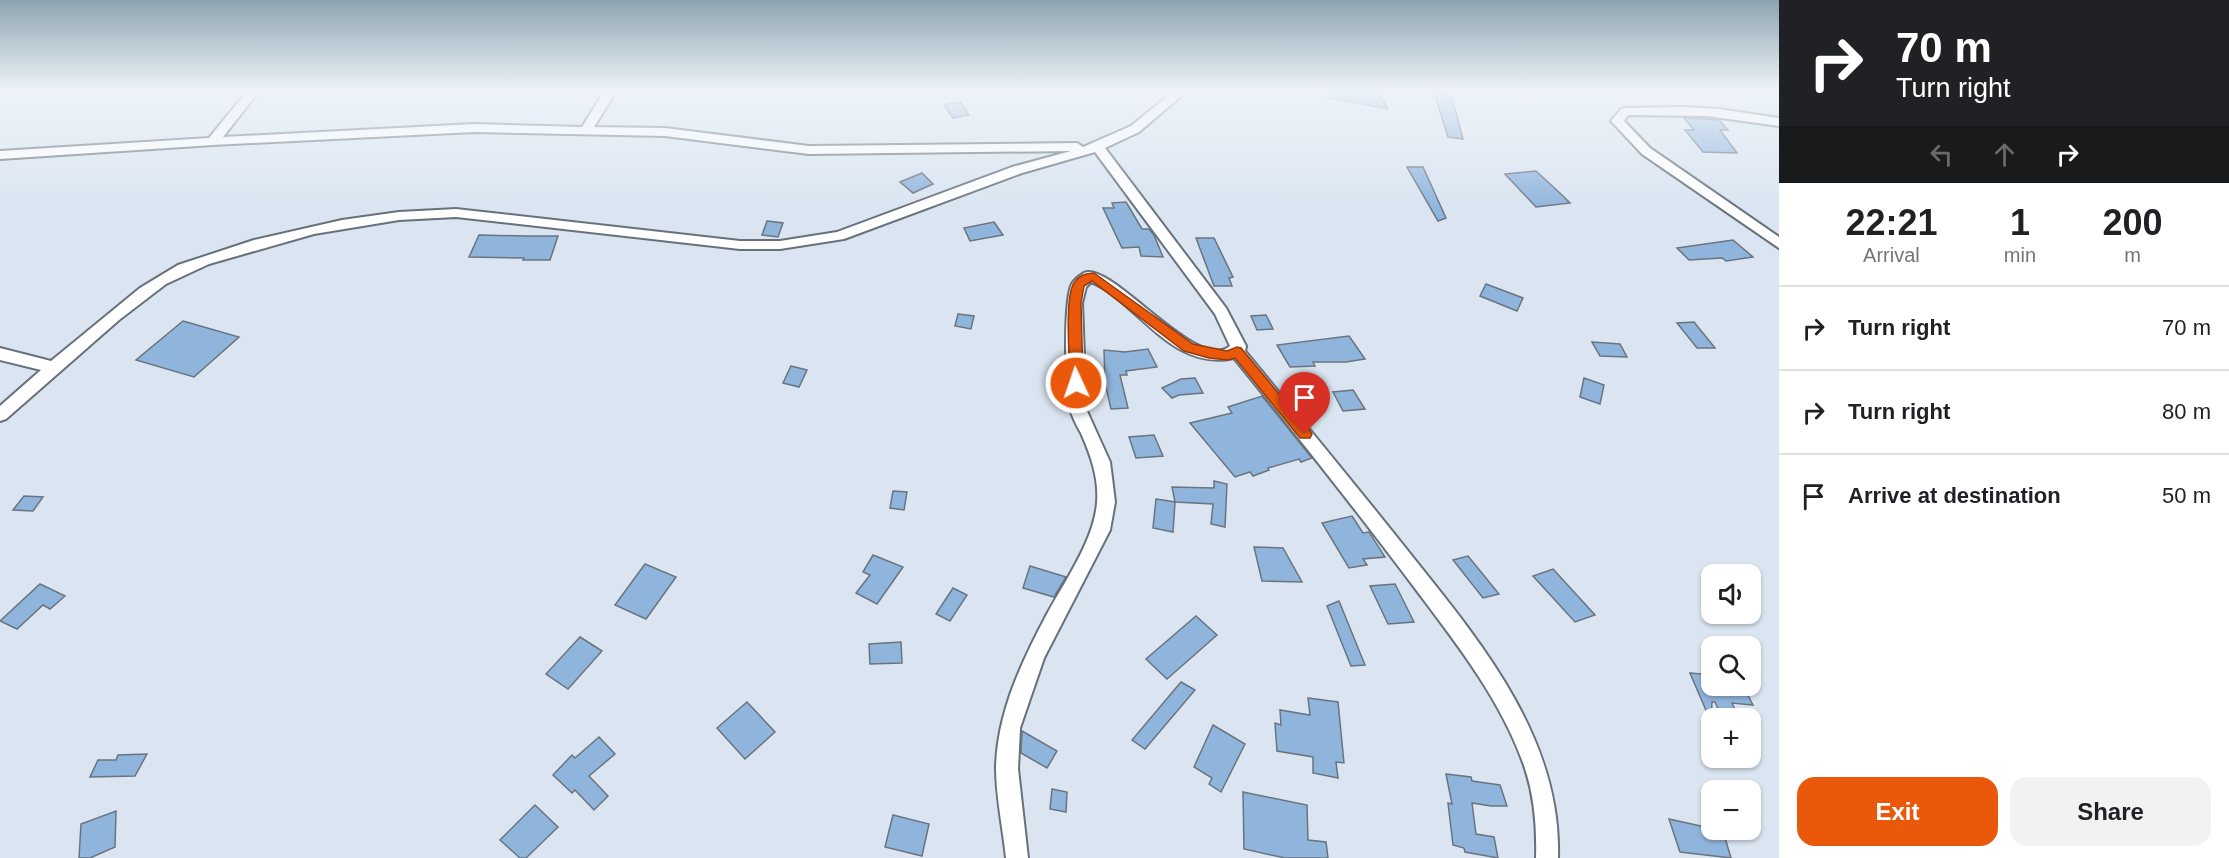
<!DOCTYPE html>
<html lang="en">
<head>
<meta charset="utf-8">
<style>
	:root { --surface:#fff; --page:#f2f2f2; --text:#202124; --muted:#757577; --line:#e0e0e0; --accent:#ea580c }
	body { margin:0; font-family:Arial,sans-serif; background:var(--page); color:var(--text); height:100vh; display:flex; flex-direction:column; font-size:22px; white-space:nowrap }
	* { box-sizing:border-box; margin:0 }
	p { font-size:20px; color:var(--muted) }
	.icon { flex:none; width:33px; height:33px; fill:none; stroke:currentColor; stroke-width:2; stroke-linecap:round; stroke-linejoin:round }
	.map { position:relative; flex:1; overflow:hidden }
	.panel { display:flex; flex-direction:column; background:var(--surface); width:450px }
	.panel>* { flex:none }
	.banner { background:#202124; color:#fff; overflow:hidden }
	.controls { position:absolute; left:1701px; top:564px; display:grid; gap:12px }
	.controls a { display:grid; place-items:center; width:60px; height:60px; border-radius:12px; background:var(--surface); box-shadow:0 2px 4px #0004; font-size:30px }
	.pin { position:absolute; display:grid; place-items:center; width:51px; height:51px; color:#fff; margin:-62px -26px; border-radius:50% 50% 50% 0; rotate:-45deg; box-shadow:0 0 6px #0007 }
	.pin .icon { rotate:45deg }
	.me { position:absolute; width:66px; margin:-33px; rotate:357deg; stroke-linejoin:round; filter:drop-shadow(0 0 4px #0008) }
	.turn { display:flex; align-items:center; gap:21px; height:126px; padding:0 18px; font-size:27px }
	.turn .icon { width:78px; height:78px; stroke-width:2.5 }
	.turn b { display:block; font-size:42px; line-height:51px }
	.lanes { display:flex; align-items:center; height:57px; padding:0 18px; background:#0003; justify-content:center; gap:30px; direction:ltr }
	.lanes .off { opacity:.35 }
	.eta { display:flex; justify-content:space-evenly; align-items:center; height:102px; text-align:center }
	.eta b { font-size:36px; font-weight:700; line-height:42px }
	.button { display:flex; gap:12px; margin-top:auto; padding:12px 18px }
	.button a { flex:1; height:69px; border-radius:18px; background:var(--accent); color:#fff; font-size:24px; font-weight:700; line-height:69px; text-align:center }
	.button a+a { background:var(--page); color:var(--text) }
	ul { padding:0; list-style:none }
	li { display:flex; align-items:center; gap:18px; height:84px; padding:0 18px; border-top:2px solid var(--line) }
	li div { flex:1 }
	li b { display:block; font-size:22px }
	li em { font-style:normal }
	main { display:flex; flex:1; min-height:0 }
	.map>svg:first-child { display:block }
	.building { fill:#90b5dd; stroke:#6a747f; stroke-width:1.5 }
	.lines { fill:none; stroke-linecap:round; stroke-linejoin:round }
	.street-casing { stroke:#67717b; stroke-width:4 }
	.street { fill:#fff; fill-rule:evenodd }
	.route { fill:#ea580c; stroke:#983908; stroke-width:1.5 }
</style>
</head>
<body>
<main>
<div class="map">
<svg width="1779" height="858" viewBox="0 0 1779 858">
	<rect width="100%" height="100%" fill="#dae5f1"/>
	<g class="building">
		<path d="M1326,90L1378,92L1388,109L1325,97Z"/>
		<path d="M1434,92L1451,94L1463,139L1448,137Z"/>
		<path d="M960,102L969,115L953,118L944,105Z"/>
		<path d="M1684,118L1719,120L1728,130H1720L1737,153L1703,152L1685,130H1694Z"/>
		<path d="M1407,167H1423L1446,218L1438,221Z"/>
		<path d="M1536,171L1563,196L1570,203L1536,207L1505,174Z"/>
		<path d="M922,173L933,184L913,193L900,182Z"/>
		<path d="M1126,202L1142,229H1149L1154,235L1163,257L1141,256L1139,247L1122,248L1103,208H1114L1112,203Z"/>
		<path d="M767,221L783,223L778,237L762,235Z"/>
		<path d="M994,222L1003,235L970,241L964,228Z"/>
		<path d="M479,235L526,236H558L550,260H523L524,258L469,257Z"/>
		<path d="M1196,238H1214L1233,277L1229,278L1232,286H1214Z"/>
		<path d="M1733,240L1753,257L1726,261L1722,258L1689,260L1677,248Z"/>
		<path d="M1486,284L1523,298L1517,311L1480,296Z"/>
		<path d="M958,314L974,316L971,329L955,326Z"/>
		<path d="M1266,315L1273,329L1257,330L1251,316Z"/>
		<path d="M183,321L239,337L194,377L136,360Z"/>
		<path d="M1694,322L1715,348H1697L1677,323Z"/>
		<path d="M1349,336L1365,359L1346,362H1313L1315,366L1290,367L1277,345Z"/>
		<path d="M1592,342L1620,344L1627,357L1600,356Z"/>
		<path d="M1148,349L1157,367L1126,371L1127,375H1120L1128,408L1111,409L1105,383L1104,350L1125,352Z"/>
		<path d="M791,366L807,370L799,387L783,383Z"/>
		<path d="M1195,378L1203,393L1179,395L1172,398L1162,388L1181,379Z"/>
		<path d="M1584,378L1604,385L1600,404L1580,397Z"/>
		<path d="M1353,390L1365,409L1343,411L1333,392Z"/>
		<path d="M1262,396L1312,458L1301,462L1299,459L1268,468L1269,470L1253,476L1250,472L1235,477L1190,423L1232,413L1228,407Z"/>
		<path d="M1154,435L1163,456L1136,458L1129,437Z"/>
		<path d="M1214,481L1227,484L1225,527L1211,524L1213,504L1175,502L1172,487L1214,488Z"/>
		<path d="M893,491L907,492L904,510L890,508Z"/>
		<path d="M24,496L43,497L33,511L13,510Z"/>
		<path d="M1156,499L1175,502L1173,532L1153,528Z"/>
		<path d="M1352,516L1363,533L1369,532L1385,557L1363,559L1367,565L1349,568L1322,523Z"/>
		<path d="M1254,547L1283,548L1302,582L1262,581Z"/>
		<path d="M873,555L903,567L877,604L856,593L870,575L863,572Z"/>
		<path d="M1468,556L1499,594L1483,598L1453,560Z"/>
		<path d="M645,564L676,577L646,619L615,605Z"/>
		<path d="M1030,566L1066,577L1054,597L1023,588Z"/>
		<path d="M1553,569L1595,615L1575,622L1533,576Z"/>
		<path d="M40,584L65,596L50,609L43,605L17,629L0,621Z"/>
		<path d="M1395,584L1414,622L1388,624L1370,586Z"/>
		<path d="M953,588L967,595L950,621L936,614Z"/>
		<path d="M1339,601L1365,665L1351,666L1327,606Z"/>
		<path d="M1196,616L1217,635L1167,679L1146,659Z"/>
		<path d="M580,637L602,651L568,689L546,674Z"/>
		<path d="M901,642L902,663L870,664L869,644Z"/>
		<path d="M1690,673L1712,675V686H1743L1753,705L1732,703L1739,718H1722L1715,702H1712L1711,722Z"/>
		<path d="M1181,682L1195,690L1145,749L1132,740Z"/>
		<path d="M1308,698L1338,702L1344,763L1336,762L1338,778L1313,773V757L1277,751L1275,723L1281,725L1280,710L1310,715Z"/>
		<path d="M747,702L775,732L745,759L717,728Z"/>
		<path d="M1213,725L1245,744L1221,792L1209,784L1212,778L1194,767Z"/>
		<path d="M1022,731L1057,751L1047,768L1021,753Z"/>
		<path d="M599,737L615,754L589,776L608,796L594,810L575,790L572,793L553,775L572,755L575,758Z"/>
		<path d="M147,754L135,776L90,777L98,760H116L118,755Z"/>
		<path d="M1446,774L1471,777L1472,781L1500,785L1507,806H1491L1472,803L1476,834L1494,837L1498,858L1465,852L1464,848L1453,845L1448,803L1452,804Z"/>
		<path d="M1052,789L1067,792L1066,812L1050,809Z"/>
		<path d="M1243,792L1307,805L1308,840L1326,842L1328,858H1285L1244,849Z"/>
		<path d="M535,805L558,827L526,858H520L500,840Z"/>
		<path d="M116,811L115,847L90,858H79L81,824Z"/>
		<path d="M893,815L929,824L922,856L885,847Z"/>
		<path d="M1669,819L1723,831L1731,858L1680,852Z"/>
	</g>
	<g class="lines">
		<defs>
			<g id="street">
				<path d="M248,90H260L223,137L474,124L582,127L605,90H617L594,127L665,128L809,146L1077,143L1083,147L1131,126L1175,90H1188L1139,132L1105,148L1226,308L1246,346L1245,351C1297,414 1349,477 1400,541C1473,633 1562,733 1558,858H1536C1537,824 1534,791 1522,760C1498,695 1452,638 1411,583C1354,507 1294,432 1234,358C1171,372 1138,302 1091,282L1086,287L1082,303L1086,409L1110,462L1115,502L1110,530L1044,658L1020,728L1018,769L1028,858H1006C1003,829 996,797 996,768C997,713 1022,661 1047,614C1065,581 1094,540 1097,503C1099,478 1091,456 1081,433C1077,426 1072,417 1070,408C1065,387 1064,306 1071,286C1073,281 1079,276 1084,273C1111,260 1198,375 1230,346L1215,314L1095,152L1022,173L844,239L780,249H740L456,217L399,220L314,234L209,264L166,284L119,320L6,419L0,421V406L41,370L0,360V348L51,361L140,288L178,265L254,240L342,220L399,212L456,209L740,241H780L837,232L1012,167L1071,151L809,154L665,136L474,132L213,145L0,159V151L209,138Z"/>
				<path d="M1683,107L1719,109L1779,118V126L1707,116L1628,115L1624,121L1650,148L1779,237V248L1642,154L1611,121L1621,109L1625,108Z"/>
			</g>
		</defs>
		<use href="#street" class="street-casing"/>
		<use href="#street" class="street"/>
	</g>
	<linearGradient id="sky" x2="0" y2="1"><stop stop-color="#8da4b0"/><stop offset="0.43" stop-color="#eef3f9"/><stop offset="1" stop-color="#eef3f9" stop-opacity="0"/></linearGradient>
	<rect width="1779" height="210" fill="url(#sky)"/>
	<path class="route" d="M1094,273L1193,344L1227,351L1237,347L1241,348L1310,431L1312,434L1310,438H1300L1235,358L1228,360L1209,358L1184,351L1092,281L1084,286L1081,303L1083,383L1081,387H1072L1070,383C1070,363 1064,298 1074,283C1078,276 1086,273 1094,273Z"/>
</svg>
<div class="controls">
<a><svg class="icon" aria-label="sound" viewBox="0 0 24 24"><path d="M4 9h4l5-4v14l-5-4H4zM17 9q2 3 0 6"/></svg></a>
<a><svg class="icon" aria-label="search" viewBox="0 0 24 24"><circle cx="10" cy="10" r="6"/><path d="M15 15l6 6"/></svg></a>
<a>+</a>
<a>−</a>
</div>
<div class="pin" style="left:1305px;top:434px;background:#d93025"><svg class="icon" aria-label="arrive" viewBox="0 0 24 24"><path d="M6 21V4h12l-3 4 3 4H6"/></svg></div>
<svg class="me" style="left:1076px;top:383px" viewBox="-20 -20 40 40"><circle r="17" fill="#ea580c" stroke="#fff" stroke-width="3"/><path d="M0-11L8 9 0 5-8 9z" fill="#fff"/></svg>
</div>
<section class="panel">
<div class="banner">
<div class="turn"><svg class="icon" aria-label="right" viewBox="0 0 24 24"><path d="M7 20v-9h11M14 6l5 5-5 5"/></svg><div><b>70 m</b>Turn right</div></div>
<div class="lanes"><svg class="icon off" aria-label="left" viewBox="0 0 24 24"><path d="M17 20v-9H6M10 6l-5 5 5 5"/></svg><svg class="icon off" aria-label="ahead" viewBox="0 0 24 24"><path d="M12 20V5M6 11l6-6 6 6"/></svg><svg class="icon" aria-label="right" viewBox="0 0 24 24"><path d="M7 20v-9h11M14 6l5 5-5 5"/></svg></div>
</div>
<div class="eta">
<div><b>22:21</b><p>Arrival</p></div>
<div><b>1</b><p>min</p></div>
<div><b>200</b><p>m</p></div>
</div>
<ul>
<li><svg class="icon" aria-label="right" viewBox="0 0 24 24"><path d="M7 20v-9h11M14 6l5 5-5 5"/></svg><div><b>Turn right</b></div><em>70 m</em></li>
<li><svg class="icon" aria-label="right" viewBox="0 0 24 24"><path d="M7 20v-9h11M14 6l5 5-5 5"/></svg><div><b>Turn right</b></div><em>80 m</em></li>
<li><svg class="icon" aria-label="arrive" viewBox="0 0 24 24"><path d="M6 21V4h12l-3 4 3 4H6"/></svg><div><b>Arrive at destination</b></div><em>50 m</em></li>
</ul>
<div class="button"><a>Exit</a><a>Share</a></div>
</section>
</main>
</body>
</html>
